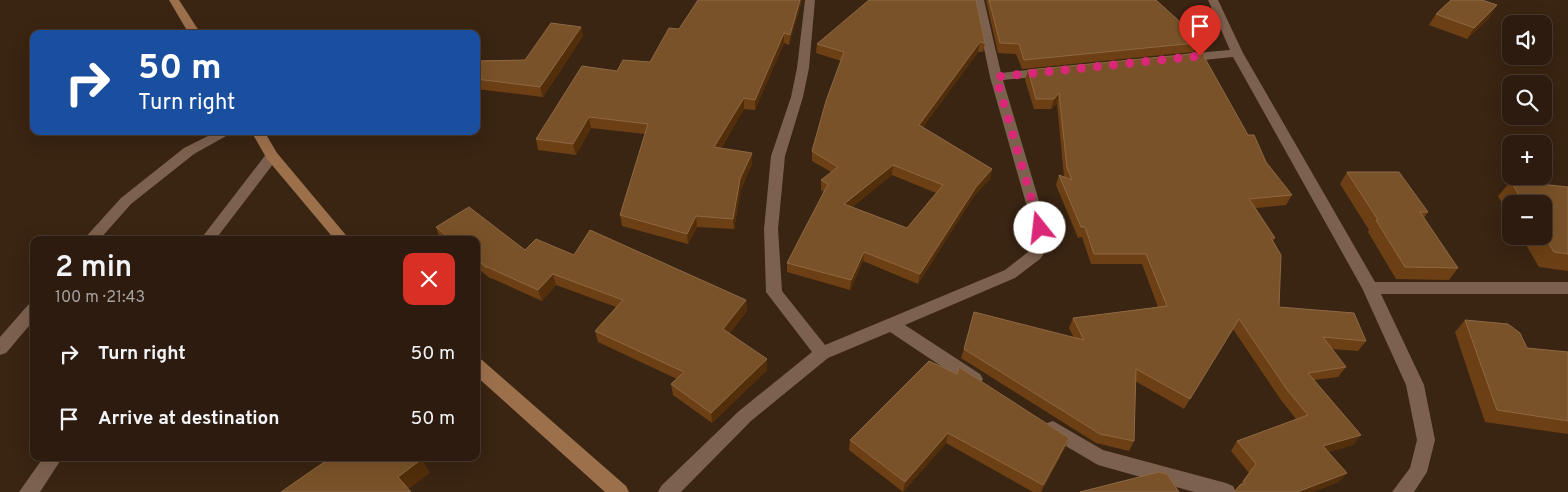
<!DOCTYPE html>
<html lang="en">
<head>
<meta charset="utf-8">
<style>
	:root { --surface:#2c1b0e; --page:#342417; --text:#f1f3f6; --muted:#a6a19e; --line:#48392e }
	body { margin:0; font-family:Overpass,sans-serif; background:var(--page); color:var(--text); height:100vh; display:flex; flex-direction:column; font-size:19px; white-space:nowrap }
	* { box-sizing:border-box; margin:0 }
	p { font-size:16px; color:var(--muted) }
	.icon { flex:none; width:28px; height:28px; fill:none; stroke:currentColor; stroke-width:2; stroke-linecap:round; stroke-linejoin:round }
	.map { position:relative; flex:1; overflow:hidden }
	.details { position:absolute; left:30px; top:236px; width:450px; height:225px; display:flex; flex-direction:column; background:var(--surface); border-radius:10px; box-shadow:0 5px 20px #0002,0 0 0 1px var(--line) }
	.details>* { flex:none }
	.top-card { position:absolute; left:30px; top:30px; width:450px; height:105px; border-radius:10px; box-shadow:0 5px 20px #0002,0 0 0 1px var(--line); background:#1a4fa0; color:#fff; overflow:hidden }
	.controls { position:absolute; left:1502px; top:15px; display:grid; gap:10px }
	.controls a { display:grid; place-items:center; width:50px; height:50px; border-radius:10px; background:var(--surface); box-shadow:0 5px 20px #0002,0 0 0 1px var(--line); font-size:25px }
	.pin { position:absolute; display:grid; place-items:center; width:42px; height:42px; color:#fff; margin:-51px -21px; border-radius:50% 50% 50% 0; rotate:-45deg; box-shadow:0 0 5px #0007 }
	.pin .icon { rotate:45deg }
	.me { position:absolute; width:55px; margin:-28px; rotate:344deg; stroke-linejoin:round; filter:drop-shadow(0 0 4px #0008) }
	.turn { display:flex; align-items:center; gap:18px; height:105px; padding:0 25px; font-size:22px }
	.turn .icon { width:65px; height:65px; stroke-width:2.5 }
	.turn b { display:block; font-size:35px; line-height:42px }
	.round { display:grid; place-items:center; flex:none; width:52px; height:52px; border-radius:10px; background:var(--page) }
	.head { display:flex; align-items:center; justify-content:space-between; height:85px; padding:0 25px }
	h1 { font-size:30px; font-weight:600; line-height:38px }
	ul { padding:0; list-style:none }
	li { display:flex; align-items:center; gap:15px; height:65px; padding:0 25px }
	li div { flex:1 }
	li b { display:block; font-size:19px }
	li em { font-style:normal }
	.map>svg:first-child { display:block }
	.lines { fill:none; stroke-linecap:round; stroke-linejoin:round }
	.street { fill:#7c614e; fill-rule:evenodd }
	.secondary { fill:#9d704c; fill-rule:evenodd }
	.wall { fill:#6c4014; fill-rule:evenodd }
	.shaded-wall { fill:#522e0a }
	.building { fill:#7a5229; stroke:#8d6844; fill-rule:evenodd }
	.route { stroke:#db2777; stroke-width:9; stroke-dasharray:0 16.2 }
</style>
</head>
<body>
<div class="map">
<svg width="1568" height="492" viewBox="0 0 1568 492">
	<rect width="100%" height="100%" fill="#3a2412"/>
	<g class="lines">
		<g class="street">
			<path d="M805,0H815L809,68L803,97L785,156L778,229L782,291L825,345L1005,270L1028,252L1033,228L990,77L974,0H984L1001,73L1046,68L1052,72L1046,76L1003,80L1047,228L1043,255L1040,259L1015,278L905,325L980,374L983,379L980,384L974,386L968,384L890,332L828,358L751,421L681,492H658L661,486L739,411L812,352L766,292L764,229L771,156L791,97L797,68Z"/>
			<path d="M1208,0H1218L1243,53L1375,282H1568V294H1381L1424,385L1435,440L1427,472L1414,492H1392L1410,468L1417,440L1406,385L1362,288L1233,57L1184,62L1178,58L1184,54L1230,50Z"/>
			<path d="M218,131H235L194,154L131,204L99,240H83L121,198L184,148Z"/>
			<path d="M272,152L277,153L279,156L277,159L215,240H200L267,153Z"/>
			<path d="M34,303V320L6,353L0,355V337L28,305Z"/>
			<path d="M1053,421L1103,450L1226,483L1233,486L1236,492H1194L1098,465L1047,435L1044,429L1047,423Z"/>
			<path d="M43,458H62L40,492H19Z"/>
		</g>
		<g class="secondary">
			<path d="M169,0H179L201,34H189Z"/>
			<path d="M251,131H264L277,153L350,240H335L267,159Z"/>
			<path d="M476,358L482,360L626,486L629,492H605L476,376Z"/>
		</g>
	</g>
	<g class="wall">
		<path d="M802,0L789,45L784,43L755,110L744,109L721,148L752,153V164L741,189L734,229L697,227L688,244L622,226L620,215L645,134L591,128L576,155L538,150L536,139L617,71L650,62L679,29Z"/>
		<path d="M986,0H1156L1196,43L1193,52L1022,69L1016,54L998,53Z"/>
		<path d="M1436,14L1490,17L1467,39L1429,25Z"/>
		<path d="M581,27L583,36L543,97L476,89V61L525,60Z"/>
		<path d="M985,43L983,52H978L923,127L992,169L990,179L974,196L918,284L863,261L850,290L787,272V263L824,192L821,190V180L831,172L812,161V151L841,61L816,53L817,44ZM892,175L936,193L907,228L852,207Z"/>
		<path d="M1028,70L1248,135L1266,162L1292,195L1286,205L1256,208L1275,238L1273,241L1279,307L1366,341L1358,351L1332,349L1346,367L1338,377L1314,380L1361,435L1353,445L1328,452L1347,473L1338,482L1313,492H1234L1249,473L1231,451L1237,441L1296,419L1281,400L1233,329L1184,409L1135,381L1134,441L1129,451L1096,443L961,358L964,349L1074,338L1069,328L1073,318L1158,307L1142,264H1091L1082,237L1078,238L1056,185L1059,175L1064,177L1057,103L1051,109H1034L1025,80Z"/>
		<path d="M1347,172L1428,212L1424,218L1458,268L1449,280L1396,279L1368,232L1369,230L1340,184Z"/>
		<path d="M1511,181L1568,187V271L1539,267L1521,236H1544V204H1511V219L1498,196Z"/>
		<path d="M436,227L525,250L574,255L746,300L747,311L729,334L767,370L712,423L673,395L671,384L677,379L598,342L595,331L616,307L556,285L542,301L491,278V279L476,267V240H443L440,238Z"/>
		<path d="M1465,320L1527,348L1568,352V434L1485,422L1455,332Z"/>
		<path d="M957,374L1069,438L1065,448L1041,492H1033L946,443L903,492L849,450L850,440Z"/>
	</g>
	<g class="shaded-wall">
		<path d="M800,0H802L789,45L790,35Z"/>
		<path d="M1497,5L1490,17L1467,39L1474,28Z"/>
		<path d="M581,27L583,36L543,97L540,87Z"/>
		<path d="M784,33V43L755,110V100Z"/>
		<path d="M980,42L978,52L918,134L919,125Z"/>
		<path d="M1059,93L1057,103L1051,109L1054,99Z"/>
		<path d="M744,98V109L715,157L714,147Z"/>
		<path d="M589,117L591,128L576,155L573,144Z"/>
		<path d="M752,153V164L741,189L734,229L733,219L740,179Z"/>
		<path d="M893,165L892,175L843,214L844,204Z"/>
		<path d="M992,169L990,179L974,196L918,284L920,274L976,187Z"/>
		<path d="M696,216L697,227L688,244L687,234Z"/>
		<path d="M864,252L863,261L850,290L851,280Z"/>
		<path d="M553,274L556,285L542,301L538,290Z"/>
		<path d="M746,300L747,311L724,340L723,329Z"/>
		<path d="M767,359V370L712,423L711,413Z"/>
		<path d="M948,433L946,443L903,492L905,482Z"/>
		<path d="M1361,435L1353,445L1315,455L1323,446Z"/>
		<path d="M1069,438L1065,448L1040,492L1043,485Z"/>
		<path d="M422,459L430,473L406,491L398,477Z"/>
		<path d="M1347,473L1338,482L1313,492H1297Z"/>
	</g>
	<g class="building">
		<path d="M698,0H800L790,35L784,33L755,100L744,98L714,147L752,153L740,179L733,219L696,216L687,234L620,215L648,124L589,117L573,144L536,139L582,66L617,71L623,60L650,62L669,28L679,29Z"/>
		<path d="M869,0H976L985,43L980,42L919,125L992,169L976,187L920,274L864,252L851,280L787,263L828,184L821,180L838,167L812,151L826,101L844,52L817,44ZM893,165L943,185L907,228L844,204Z"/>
		<path d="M989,0H1156L1190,31L1196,43L1024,60L1019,44L1000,43Z"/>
		<path d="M1451,0H1482L1497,5L1474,28L1436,14Z"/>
		<path d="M551,23L581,27L540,87L476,79V61L525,60Z"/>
		<path d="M1202,53L1248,135H1254L1266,162L1292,195L1249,199L1275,238H1271L1281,255L1279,307L1354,313L1366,341L1323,337L1346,367L1308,373L1361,435L1323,446L1347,473L1297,492H1234L1240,485L1244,484V480L1256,464L1237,441L1308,415L1288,391L1239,319L1190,399L1136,369L1134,441L1100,434L964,349L974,312L1084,340L1073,318L1167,306L1146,254H1094L1085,227H1081L1059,175L1072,180L1067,168L1059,93L1054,99H1036L1028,70Z"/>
		<path d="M1347,172H1399L1428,212H1420L1458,268L1405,267L1376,220H1378Z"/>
		<path d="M1511,181L1568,187V254L1554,252L1544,236V204H1524Z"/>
		<path d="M469,207L525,250L536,239L574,255L590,230L746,300L723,329L767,359L711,413L671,384L684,372L595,331L623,300L553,274L538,290L485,266L487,268L476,259V240H452L436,227Z"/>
		<path d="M1465,320L1508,324L1520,333L1527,348L1568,352V421L1497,410Z"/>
		<path d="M929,361L957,374L959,367L1069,438L1043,485L948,433L905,482L850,440Z"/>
		<path d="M330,458H421L422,459L398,477L411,492H281Z"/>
		<path d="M1159,472L1167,474L1179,492H1080Z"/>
	</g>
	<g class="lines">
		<path class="route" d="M1040,228L996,77L1200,56"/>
	</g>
</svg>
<div class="controls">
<a><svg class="icon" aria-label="sound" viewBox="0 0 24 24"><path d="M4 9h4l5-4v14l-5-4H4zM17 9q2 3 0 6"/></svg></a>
<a><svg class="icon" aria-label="search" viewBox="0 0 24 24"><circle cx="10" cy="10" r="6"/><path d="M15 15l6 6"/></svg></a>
<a>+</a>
<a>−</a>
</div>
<div class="pin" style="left:1200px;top:56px;background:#d93025"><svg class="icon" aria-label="arrive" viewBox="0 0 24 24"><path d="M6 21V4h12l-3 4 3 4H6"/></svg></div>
<svg class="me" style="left:1040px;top:228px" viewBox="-20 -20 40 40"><circle r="19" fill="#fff"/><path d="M0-13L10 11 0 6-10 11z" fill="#db2777"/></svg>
<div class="top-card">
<div class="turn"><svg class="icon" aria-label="right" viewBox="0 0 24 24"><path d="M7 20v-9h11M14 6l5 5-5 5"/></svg><div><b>50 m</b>Turn right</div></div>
</div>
<section class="details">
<div class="head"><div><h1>2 min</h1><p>100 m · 21:43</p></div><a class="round" style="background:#d93025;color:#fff"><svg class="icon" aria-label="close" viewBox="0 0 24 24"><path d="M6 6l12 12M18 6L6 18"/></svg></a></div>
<ul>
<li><svg class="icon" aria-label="right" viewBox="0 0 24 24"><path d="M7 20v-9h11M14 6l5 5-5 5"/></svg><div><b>Turn right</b></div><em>50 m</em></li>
<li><svg class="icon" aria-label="arrive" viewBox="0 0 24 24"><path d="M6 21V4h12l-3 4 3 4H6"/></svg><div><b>Arrive at destination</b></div><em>50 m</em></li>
</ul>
</section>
</div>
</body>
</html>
